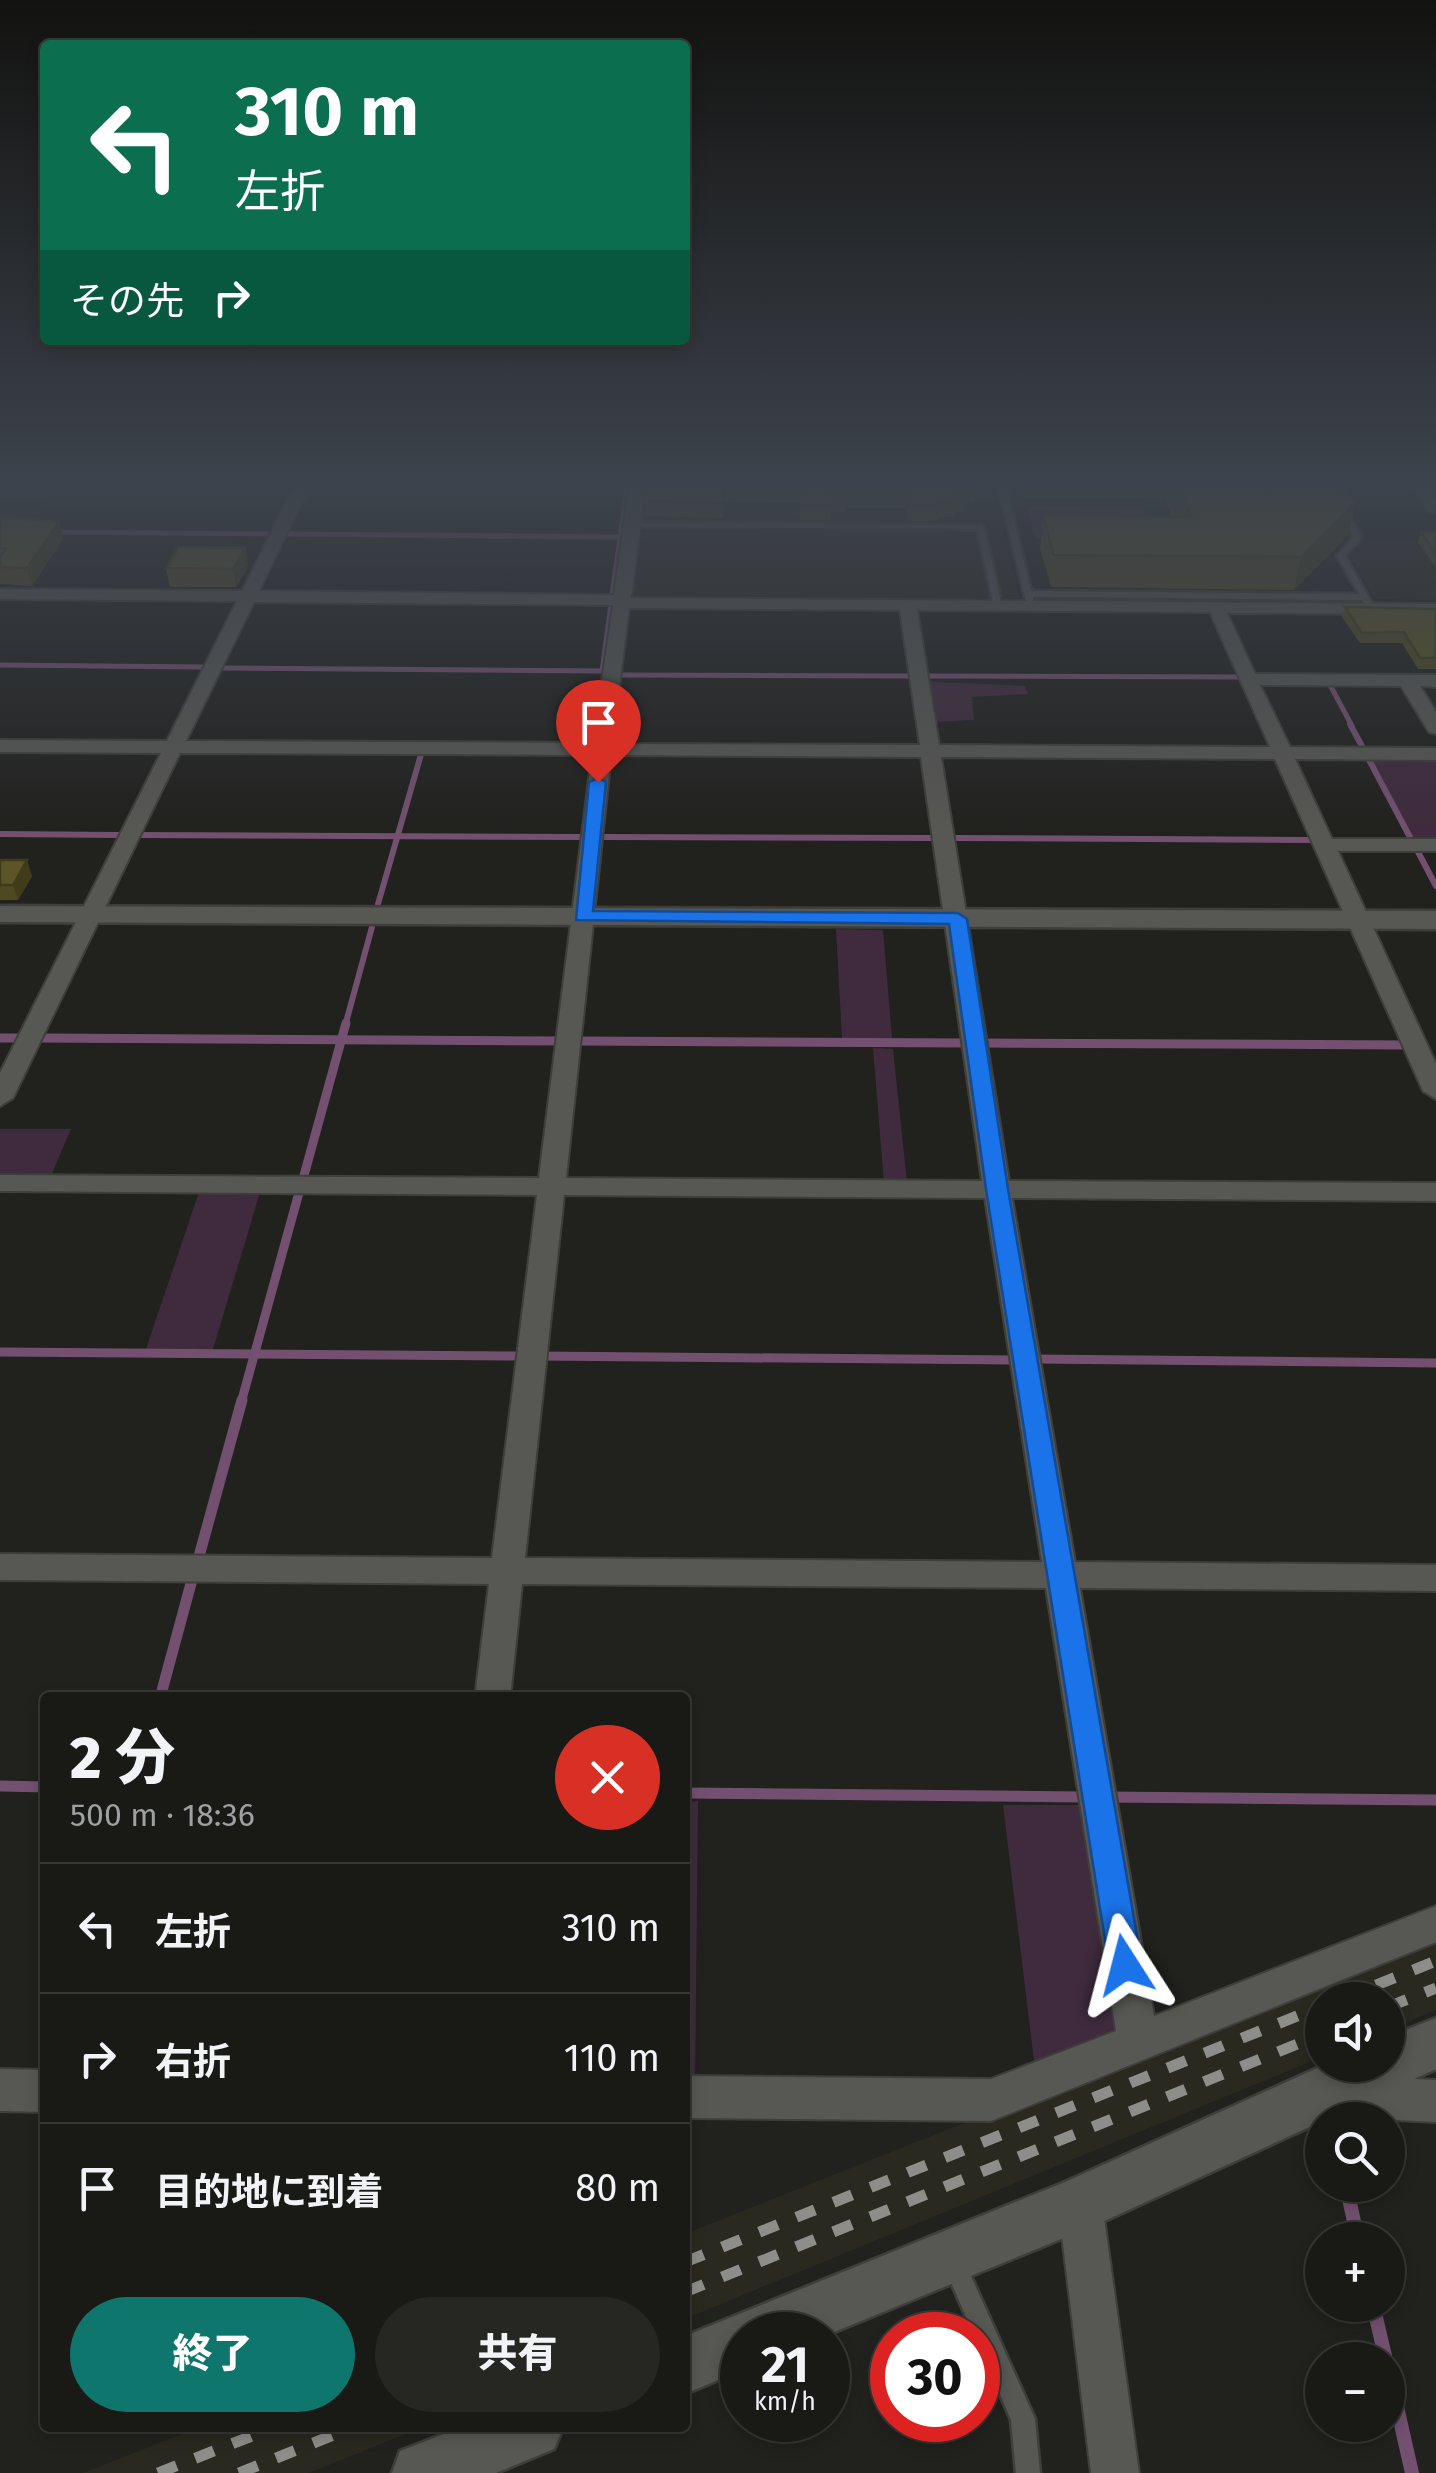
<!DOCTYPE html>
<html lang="ja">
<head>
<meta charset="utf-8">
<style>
	:root { --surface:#191916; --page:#262623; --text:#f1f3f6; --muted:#9fa0a1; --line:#373835; --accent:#0f766e }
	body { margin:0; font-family:"Fira Sans","Noto Sans JP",sans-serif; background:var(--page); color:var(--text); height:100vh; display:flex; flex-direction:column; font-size:38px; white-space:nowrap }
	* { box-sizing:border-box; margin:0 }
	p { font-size:32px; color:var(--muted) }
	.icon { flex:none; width:55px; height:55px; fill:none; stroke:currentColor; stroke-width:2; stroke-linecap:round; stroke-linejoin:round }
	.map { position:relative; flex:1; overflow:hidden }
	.panel { position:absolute; left:40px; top:1692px; width:650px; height:740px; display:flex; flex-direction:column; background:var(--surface); border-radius:10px; box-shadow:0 5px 15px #0003,0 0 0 2px var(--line) }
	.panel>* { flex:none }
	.guide { position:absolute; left:40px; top:40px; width:650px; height:305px; border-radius:10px; box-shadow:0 5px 15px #0003,0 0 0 2px var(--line); background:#0b6e4f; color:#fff; overflow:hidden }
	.tools { position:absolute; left:1305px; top:1982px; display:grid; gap:20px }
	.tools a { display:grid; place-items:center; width:100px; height:100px; border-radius:50%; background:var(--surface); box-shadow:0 5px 15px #0003,0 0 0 2px var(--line); font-size:50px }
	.speed { position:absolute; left:720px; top:2312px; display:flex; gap:20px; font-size:50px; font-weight:700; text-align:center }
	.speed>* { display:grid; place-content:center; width:130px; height:130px; border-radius:50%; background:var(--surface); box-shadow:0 5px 15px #0003,0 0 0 2px var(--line); line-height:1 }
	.speed small { font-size:25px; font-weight:400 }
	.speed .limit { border:15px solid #d22; background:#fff; color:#111 }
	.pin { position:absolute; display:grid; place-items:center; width:85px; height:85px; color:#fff; margin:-102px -42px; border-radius:50% 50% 50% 0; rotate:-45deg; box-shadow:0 0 10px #0007 }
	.pin .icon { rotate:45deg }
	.me { position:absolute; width:110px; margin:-55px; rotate:351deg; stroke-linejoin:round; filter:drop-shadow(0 0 8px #0008) }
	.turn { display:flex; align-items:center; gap:35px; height:210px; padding:0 30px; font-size:45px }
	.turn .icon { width:130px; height:130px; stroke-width:2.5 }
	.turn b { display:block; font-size:70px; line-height:85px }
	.then { display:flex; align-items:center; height:95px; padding:0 30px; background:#0003; gap:20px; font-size:38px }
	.round { display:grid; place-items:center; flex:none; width:105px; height:105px; border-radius:52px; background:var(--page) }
	.summary { display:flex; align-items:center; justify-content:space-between; height:170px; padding:0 30px }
	h1 { font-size:60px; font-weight:800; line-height:75px }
	.primary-button { display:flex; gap:20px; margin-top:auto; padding:20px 30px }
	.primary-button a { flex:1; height:115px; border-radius:60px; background:var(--accent); color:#fff; font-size:40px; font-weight:800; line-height:115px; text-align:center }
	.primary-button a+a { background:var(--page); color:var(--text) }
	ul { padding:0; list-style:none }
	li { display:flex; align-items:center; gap:30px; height:130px; padding:0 30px; border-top:2px solid var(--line) }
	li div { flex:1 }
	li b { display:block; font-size:38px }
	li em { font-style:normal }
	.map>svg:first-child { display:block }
	.built { fill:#2a2920 }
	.green { fill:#3f2b3d }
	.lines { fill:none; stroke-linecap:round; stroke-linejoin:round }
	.stream-far4 { stroke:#735070; stroke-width:5 }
	.stream-far3 { stroke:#735070; stroke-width:6 }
	.stream-far2 { stroke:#735070; stroke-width:9 }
	.stream-far1 { stroke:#735070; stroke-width:11 }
	.stream { stroke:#735070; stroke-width:14 }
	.service-casing { stroke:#3e3e3b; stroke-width:5 }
	.minor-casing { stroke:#3e3e3b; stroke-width:4 }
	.tertiary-casing { stroke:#3e3e3b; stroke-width:5 }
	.secondary-casing { stroke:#3e3e3b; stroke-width:5 }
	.service { fill:#575753; fill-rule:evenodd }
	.minor { fill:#575753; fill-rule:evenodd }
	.tertiary { fill:#575753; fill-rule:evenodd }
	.secondary { fill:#575753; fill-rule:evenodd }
	.rail { stroke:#8d8d8a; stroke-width:11; stroke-dasharray:20 20; stroke-linecap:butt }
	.wall { fill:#4e4922 }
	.shaded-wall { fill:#403c1b }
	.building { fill:#5b5527; stroke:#403c1b; stroke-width:2.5 }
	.route { fill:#1a73e8; stroke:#114b97; stroke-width:2.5 }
</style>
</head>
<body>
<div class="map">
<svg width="1436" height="2473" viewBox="0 0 1436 2473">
	<rect width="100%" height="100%" fill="#21211e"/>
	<g class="built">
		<path d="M0,487H57L22,530H0Z"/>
		<path d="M644,487H992L1021,604L630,601Z"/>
		<path d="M1363,540H1436V600L1375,599L1350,557Z"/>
		<path d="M1436,1935V2010L1388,2030V2000H1322V2057L685,2319V2234Z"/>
		<path d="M197,2428H420L309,2473H83Z"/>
	</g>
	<g class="green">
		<path d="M1027,506L1142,507L1156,540L1036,539Z"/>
		<path d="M923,681L1025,686L1028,694L972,697L974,720L930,722Z"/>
		<path d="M1370,756H1436V839H1414Z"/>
		<path d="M836,929L883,930L892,1038H842Z"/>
		<path d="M873,1048L893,1049L907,1183H884Z"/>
		<path d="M0,1129H71L50,1178H0Z"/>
		<path d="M200,1189H261L213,1349H146Z"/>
		<path d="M698,1801L695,2085H685V1802Z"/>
		<path d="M1003,1805H1084L1120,2035L1035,2069Z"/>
	</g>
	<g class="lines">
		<g class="stream-far4">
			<path d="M49,532L272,534"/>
			<path d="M286,534L620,537"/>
			<path d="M612,596L627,487"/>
			<path d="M0,665L202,667"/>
			<path d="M219,668L602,671L611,604"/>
			<path d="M619,675L913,676"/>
			<path d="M924,676L1242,677"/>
			<path d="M1329,683L1352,726"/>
		</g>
		<g class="stream-far3">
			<path d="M1350,724L1364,750"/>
			<path d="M1367,756L1412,841"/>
			<path d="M0,834L118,835"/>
			<path d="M136,835L585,837"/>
			<path d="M600,837L937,838"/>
			<path d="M951,838L1315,840"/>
			<path d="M1416,848L1436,886"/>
			<path d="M378,904L422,751"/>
			<path d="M345,1026L372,927"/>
		</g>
		<g class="stream-far2">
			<path d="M0,1038H17"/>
			<path d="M40,1038L563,1041"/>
			<path d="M577,1041L969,1043"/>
			<path d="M984,1043L1408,1045"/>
			<path d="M303,1179L346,1023"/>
			<path d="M0,1352L518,1356"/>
			<path d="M539,1356L1015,1360"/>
			<path d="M1033,1359L1436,1363"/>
			<path d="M241,1403L300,1189"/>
		</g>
		<g class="stream-far1">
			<path d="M198,1560L242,1400"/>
			<path d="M160,1698L193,1576"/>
			<path d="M0,1786L45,1787"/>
			<path d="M685,1793L1082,1797"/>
			<path d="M1109,1797L1436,1800"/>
		</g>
		<g class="stream">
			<path d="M1346,2185L1358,2240"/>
			<path d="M1373,2305L1386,2360"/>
			<path d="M1388,2367L1412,2473"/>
		</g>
		<defs>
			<g id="service">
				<path d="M998,487H1006L1031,591L1359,594L1337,556L1354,537L1323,487H1331L1362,537L1345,556L1372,603L1365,605L1362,600L1033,597V605H1027Z"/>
				<path d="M629,523L980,525L984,527L1002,606L998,609L994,606L977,529L632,527H629Z"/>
				<path d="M954,2253L962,2256L1035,2419L1040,2473H1016L1011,2420L978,2343V2335H974L943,2264L946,2256Z"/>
			</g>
			<g id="minor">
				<path d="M294,487H309L259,591L614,595L629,487H645L631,598L1436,604V614L1227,613L1255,674L1436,675V687L1420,686L1436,712V734L1429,732L1401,686L1260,685L1290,747L1436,748V760L1295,759L1332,839H1436V851H1338L1436,1064V1099L1423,1091L1275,759L941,757L1009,1181L1436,1183V1201L1012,1198L1075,1562L1436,1565V1591L1080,1588L1154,2016L1436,1906V1942L991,2121L685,2118V2076L991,2079L1116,2031L1046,1588L522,1584L510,1698H475L489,1584L0,1580V1554L492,1558L537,1195L0,1191V1175L539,1178L592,755L180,753L13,1098L0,1106V1073L161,753L0,752V740L167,741L237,601L0,599V589L242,591ZM254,602L613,605L593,743L186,741ZM629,608L900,610L920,745L612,744ZM917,610L1210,612L1270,747L939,745ZM611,755L921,757L982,1181L566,1178ZM564,1195L985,1198L1042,1562L525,1558Z"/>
				<path d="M0,2069L45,2070V2112L0,2111Z"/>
				<path d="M1338,2075L1436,2080V2122L1338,2117L1323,2111L1317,2096L1323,2081Z"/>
				<path d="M1080,2181L1095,2188L1102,2203L1139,2473H1091L1058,2203L1065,2188Z"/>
			</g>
			<g id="tertiary">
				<path d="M1411,487H1431L1436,511L1428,509Z"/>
				<path d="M0,906L1436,911V929L0,922Z"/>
				<path d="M1436,2018V2069L1100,2223L827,2335H742V2370L685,2394V2336L1065,2182L1324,2065H1388V2037Z"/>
				<path d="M459,2428H563L554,2449L496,2473H392L400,2451Z"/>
			</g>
			<path id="secondary" d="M1436,497V513L1428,511L1425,504Z"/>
		</defs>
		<use href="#service" class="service-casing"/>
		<use href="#minor" class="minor-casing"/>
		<use href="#tertiary" class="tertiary-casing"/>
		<use href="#secondary" class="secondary-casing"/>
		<use href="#service" class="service"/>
		<use href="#minor" class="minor"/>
		<use href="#tertiary" class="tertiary"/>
		<use href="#secondary" class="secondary"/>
		<g class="rail">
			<path d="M1339,2000L1436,1961"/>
			<path d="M1388,2007L1436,1988"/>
			<path d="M685,2262L1322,2006"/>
			<path d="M685,2292L1322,2034"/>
			<path d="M158,2473L272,2428"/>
			<path d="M239,2473L351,2428"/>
		</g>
	</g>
	<g class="wall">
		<path d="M646,487H975L974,501H967L966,512H954L953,517H938V521H907L906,508H847L846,512H831V520H800L799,503L724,502L723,518L645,516Z"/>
		<path d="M1023,487H1345L1347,490L1348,535L1294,590L1051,587L1040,548L1043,516L1172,517L1165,499L1026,498Z"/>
		<path d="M0,517L59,522L63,539L32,586L0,584Z"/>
		<path d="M1421,532H1436V568L1418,542Z"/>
		<path d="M245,548L248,566L236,587H170L166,568Z"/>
		<path d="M1345,607L1436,609V669H1418L1402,643H1360L1342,617Z"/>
		<path d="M0,860L32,876L18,900H0Z"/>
	</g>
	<g class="shaded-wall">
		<path d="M1347,490L1341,517L1355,503L1348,535L1294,590L1301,557Z"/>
		<path d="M59,522L63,539L32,586L27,568Z"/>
		<path d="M245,548L248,566L236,587L233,569Z"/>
		<path d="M27,860L32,876L18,900L13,885Z"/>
	</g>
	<g class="building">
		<path d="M646,487H965L967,497H953L954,502H938L939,506H908L906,493H847V497H831L832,505H800V488L724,487V503L645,501Z"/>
		<path d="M1178,487H1345L1347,490L1344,493L1355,503L1301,557L1054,555L1043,516L1191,517Z"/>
		<path d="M0,517H1L59,522L27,568L0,567V557L6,549L0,548Z"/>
		<path d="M1421,532H1436V554Z"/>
		<path d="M179,547L245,548L233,569L166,568Z"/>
		<path d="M1345,607L1436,609V658H1420L1404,632L1362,633Z"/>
		<path d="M0,860H27L13,885H0Z"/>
	</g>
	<linearGradient id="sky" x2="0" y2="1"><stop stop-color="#121210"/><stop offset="0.58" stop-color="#3d434c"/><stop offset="1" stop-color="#3d434c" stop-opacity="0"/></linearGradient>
	<rect width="1436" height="833" fill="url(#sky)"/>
	<path class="route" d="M598,778L606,782L593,911L958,913L967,919L1008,1189L1142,1965L1137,1976L1125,1980L1114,1976L1109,1965L986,1189L949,924L576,920L589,782Z"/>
</svg>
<div class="tools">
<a><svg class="icon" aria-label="sound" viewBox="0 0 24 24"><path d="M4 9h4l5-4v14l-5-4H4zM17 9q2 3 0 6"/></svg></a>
<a><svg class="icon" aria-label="search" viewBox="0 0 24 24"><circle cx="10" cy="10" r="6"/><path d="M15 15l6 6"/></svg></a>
<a>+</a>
<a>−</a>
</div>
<div class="speed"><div>21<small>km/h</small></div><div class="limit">30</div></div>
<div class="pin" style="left:598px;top:782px;background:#d93025"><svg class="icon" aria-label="arrive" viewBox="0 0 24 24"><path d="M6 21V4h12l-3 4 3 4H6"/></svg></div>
<svg class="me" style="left:1125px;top:1965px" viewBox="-20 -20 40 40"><path d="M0-17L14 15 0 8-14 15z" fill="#1a73e8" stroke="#fff" stroke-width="4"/></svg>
<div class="guide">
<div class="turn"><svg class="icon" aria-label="left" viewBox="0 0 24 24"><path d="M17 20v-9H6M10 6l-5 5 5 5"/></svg><div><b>310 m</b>左折</div></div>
<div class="then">その先<svg class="icon" aria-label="right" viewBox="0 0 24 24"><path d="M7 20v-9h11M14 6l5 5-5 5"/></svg></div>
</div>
<section class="panel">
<div class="summary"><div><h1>2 分</h1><p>500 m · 18:36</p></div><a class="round" style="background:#d93025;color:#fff"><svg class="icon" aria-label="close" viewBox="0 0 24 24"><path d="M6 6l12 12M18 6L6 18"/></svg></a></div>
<ul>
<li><svg class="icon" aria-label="left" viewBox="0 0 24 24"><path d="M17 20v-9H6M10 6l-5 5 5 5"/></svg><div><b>左折</b></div><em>310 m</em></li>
<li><svg class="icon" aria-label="right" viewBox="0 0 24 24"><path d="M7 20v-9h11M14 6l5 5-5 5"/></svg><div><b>右折</b></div><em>110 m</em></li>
<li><svg class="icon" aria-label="arrive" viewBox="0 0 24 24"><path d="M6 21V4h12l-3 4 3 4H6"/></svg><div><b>目的地に到着</b></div><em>80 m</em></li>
</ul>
<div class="primary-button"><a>終了</a><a>共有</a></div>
</section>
</div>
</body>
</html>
